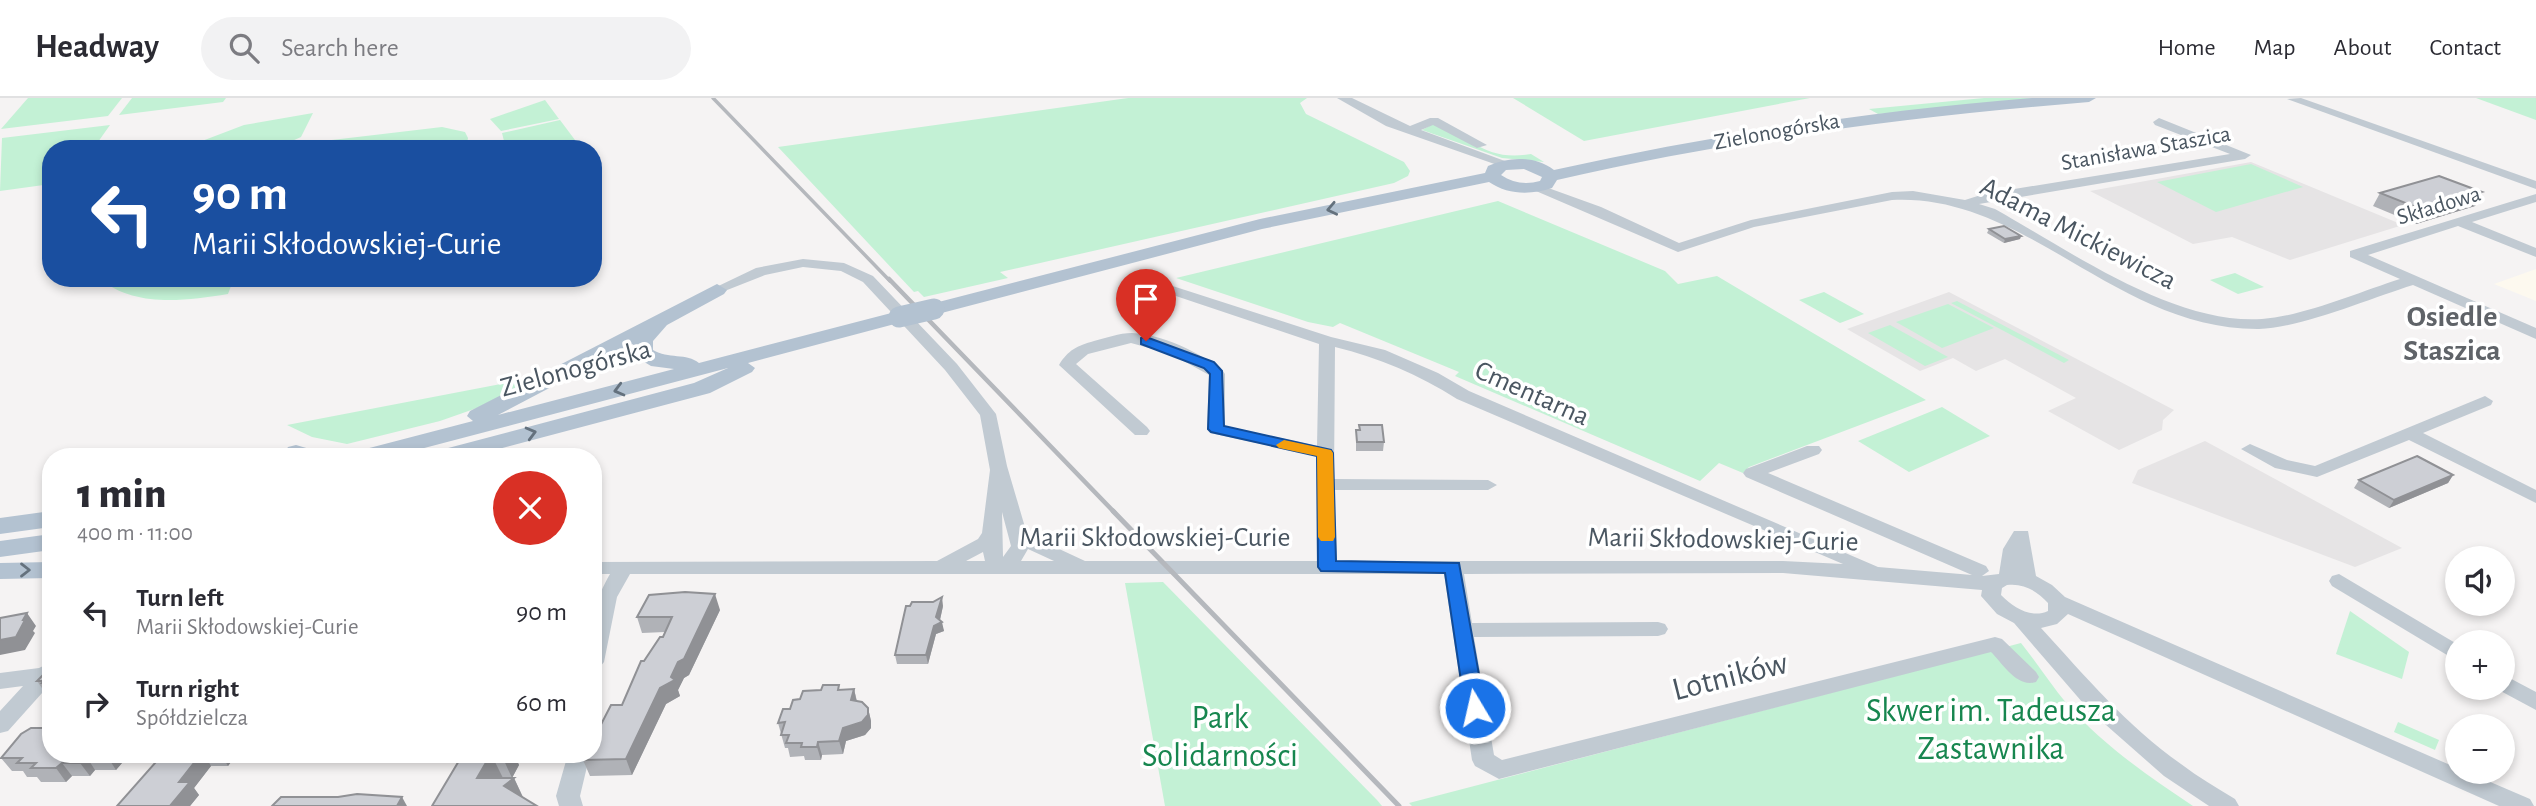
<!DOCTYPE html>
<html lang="en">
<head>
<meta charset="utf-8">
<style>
	:root { --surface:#fff; --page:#f2f2f3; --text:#2b2b33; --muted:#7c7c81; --line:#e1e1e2 }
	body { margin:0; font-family:"Alegreya Sans",sans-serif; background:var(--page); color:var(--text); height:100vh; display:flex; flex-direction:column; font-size:26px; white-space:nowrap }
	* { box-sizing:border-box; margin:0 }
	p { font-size:23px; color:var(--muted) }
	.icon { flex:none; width:38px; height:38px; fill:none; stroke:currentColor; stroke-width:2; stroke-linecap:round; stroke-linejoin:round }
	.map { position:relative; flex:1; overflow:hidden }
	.panel { position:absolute; left:42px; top:350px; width:560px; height:315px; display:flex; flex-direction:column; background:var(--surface); border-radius:28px; box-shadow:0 4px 10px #0003 }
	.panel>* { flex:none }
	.banner { position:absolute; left:42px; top:42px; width:560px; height:147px; border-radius:28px; box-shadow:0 4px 10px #0003; background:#1a4fa0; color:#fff; overflow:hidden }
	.fabs { position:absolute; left:2445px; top:448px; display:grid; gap:14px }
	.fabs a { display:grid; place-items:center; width:70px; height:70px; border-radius:50%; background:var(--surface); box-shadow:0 4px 10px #0003; font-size:35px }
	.pin { position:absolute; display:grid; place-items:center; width:60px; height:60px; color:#fff; margin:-72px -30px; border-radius:50% 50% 50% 0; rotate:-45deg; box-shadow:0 0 7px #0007 }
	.pin .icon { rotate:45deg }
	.me { position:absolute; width:77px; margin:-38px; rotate:351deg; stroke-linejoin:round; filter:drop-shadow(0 0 5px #0008) }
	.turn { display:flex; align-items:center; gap:24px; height:147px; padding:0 35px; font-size:32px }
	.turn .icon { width:91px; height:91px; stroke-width:2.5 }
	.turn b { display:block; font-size:49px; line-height:60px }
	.round { display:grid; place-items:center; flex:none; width:74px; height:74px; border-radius:37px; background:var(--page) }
	.head { display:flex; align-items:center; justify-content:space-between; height:119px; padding:0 35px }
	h1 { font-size:42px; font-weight:800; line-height:52px }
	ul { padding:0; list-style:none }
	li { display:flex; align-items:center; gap:21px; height:91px; padding:0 35px }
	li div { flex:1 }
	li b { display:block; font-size:26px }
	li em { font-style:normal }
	header { display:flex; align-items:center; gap:42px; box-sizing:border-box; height:98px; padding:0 35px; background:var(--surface); border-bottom:2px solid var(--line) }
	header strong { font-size:33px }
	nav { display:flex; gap:38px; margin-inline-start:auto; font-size:24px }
	.search { width:490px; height:63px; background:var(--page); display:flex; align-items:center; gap:18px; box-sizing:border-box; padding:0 24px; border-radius:38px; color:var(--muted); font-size:26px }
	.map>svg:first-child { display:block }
	.commercial { fill:#fdf9ef }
	.education { fill:#e6e4e5 }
	.green { fill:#c3f1d5 }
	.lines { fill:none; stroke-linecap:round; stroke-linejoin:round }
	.minor { fill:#c1cad2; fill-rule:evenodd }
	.major { fill:#b3c2d1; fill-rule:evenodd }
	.rail-far2 { stroke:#b5b8bd; stroke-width:3.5 }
	.rail-far1 { stroke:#b5b8bd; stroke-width:4.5 }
	.rail { stroke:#b5b8bd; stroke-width:5 }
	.major-bridge { stroke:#b3c2d1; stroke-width:21 }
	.wall { fill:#b0b2b7 }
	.shaded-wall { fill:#909195 }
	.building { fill:#cdcfd5; stroke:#909195; stroke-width:2 }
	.oneway { stroke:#64717d }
	.route { fill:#1a73e8; stroke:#114b97; stroke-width:2 }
	.slow { fill:#f59e0b }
	.labels { text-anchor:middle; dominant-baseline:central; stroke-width:7; stroke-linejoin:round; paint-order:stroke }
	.far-street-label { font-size:23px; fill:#4a5661; stroke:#fff }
	.street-label { font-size:28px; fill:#4a5661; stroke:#fff }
	.neighbourhood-label { font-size:30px; font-weight:bold; fill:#5f6368; stroke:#fff }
	.near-street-label { font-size:33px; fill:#4a5661; stroke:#fff }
	.near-park-label { font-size:33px; fill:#17864f; stroke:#fff }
</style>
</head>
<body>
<header>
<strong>Headway</strong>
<div class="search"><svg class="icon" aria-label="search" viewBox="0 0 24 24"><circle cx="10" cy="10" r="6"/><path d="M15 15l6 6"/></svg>Search here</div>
<nav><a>Home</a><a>Map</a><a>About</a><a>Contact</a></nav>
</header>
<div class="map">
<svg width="2536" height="708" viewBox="0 0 2536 708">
	<rect width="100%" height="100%" fill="#f5f3f3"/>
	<path class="commercial" d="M2536,171V203L2494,186Z"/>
	<g class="education">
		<path d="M2251,64L2403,127L2290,162L2232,139L2193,146L2090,93Z"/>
		<path d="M1949,194L2174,312L2163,322L2162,332L2119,352L2048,313L2076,300L2005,261L1976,273L1953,260L1920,273L1847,231Z"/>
		<path d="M2205,343L2402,450L2355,469L2132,385L2138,372Z"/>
	</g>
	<g class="green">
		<path d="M28,0H122L108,18L1,31Z"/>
		<path d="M132,0H226L223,4L119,17Z"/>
		<path d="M1128,0H1307L1300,5L1306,16L1404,64L1410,73L1408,78L1394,85L1000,174L1008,180L924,199L918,193L914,194L778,49Z"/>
		<path d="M1513,0H1810L1584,43Z"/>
		<path d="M1984,0H2071L1878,16L1869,11Z"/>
		<path d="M2476,0H2536V22Z"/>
		<path d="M545,2L559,21L501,33L490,21Z"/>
		<path d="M313,15L301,39L274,51H181L244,27Z"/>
		<path d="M560,22L575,42L529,51H506L502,35Z"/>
		<path d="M1433,26C1473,39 1485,64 1531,56L1544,64L1502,60L1422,32Z"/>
		<path d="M110,27L93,51H51V86L0,93L2,40Z"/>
		<path d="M442,29L465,34L468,40L466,51H286L315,44Z"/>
		<path d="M2251,66L2303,89L2216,114L2157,84Z"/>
		<path d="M1498,103L1665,173L1678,186L1717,178L1926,302L1749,369L1743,375L1719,365L1700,383L1455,278L1459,274L1340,225L1333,229L1308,224L1176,180Z"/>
		<path d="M2235,175L2264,189L2238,196L2210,182Z"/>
		<path d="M98,180H234L228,196C183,203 136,210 98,180Z"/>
		<path d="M1824,194L1864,216L1840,225L1799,202Z"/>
		<path d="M1957,203L2069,262L2064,265L1951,205Z"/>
		<path d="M1948,206L1994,230L1942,250L1896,224Z"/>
		<path d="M1890,227L1948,259L1925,268L1868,235Z"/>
		<path d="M522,282L526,285L477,310L440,323L347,346L312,339L287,327Z"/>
		<path d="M1942,309L1990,338L1909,374L1858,343Z"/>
		<path d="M1163,484L1377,702L1382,708H1165L1125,485Z"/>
		<path d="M2350,513L2409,554L2402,581L2336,556Z"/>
		<path d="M2021,545C2037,565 2051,587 2067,606C2103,647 2148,678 2193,708H1412L1409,705Z"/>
		<path d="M2398,624L2439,642L2435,652L2394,634Z"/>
	</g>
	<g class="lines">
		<g class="minor">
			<path d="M1337,0H1352L1410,28L1430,20H1438L1487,47L1477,50L1433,27L1421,32L1513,66L1511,69H1503L1386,28Z"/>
			<path d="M2301,0L2536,83V91L2287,1Z"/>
			<path d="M2159,20L2251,57L2245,61L1979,106L1995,111C2070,153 2174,227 2262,221C2304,218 2359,194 2400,181L2350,159V153L2536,96V104L2472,124L2536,150V159L2458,128L2368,157L2536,230V241L2413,187C2371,200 2301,230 2259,231C2116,232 2027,95 1892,102L1754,129L1678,154L1529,90L1535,86L1540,87L1601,109L1679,145L1751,122L1892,94L1913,93L1965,102L1984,96L2230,56L2155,27L2153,24Z"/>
			<path d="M803,161L844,165L873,178L957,266L996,316L1007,368L1027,436L1085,463H1317V358L1210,335L1207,331L1209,277L1171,256L1131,245L1088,256L1076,266L1147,329L1150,333L1147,337H1135L1059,267C1068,252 1077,248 1094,243C1106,240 1119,235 1132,235C1161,236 1200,254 1223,273L1225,276V328L1317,348L1319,246L1152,190L1150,187L1157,183L1331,239L1385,252L1438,275L1469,293L1878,469L1972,477L1746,379L1743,375L1746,371L1807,348H1819L1822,352L1819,356L1768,375L1986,468L1989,473L1982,478L1999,476L2003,451L2014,433H2028L2036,478L2052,487L2065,499L2457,670V674H2467L2530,701L2534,708H2499L2068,516L2057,526L2041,530C2085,578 2127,628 2181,666C2198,679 2217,690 2235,701L2239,708H2209L2164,678L2089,612L2014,525L1997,516L1981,498L1982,492L1783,475L1464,476L1472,525L1658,524L1665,526L1668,531L1665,536L1658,538L1474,539L1494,657L1502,662L1995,539L2002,541L2036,574L2039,579L2036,584C2017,590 2003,566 1991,554L1499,681L1475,668L1472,662L1444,476H630L617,499L604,564L600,569L593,571C593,531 589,512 610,476H593V464L937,463L978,441L982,435L990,372L980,317L945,272L863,184L841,173L803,169L765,177L717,196L710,192L756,170ZM1335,249C1379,260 1418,276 1457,301L1843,466L1783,463H1337L1334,392H1488L1497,387L1488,382L1334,381ZM1002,414L1011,448L1003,459ZM1028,451L1054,463H1021ZM983,454L985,463H966ZM2007,487C2024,485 2037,493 2048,505V513C2031,521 2013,509 2001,497L2002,490Z"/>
			<path d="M2485,298L2493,303L2491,307L2423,335L2536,392V405L2409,342L2317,379L2275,370L2241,351L2250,346L2287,362L2315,368Z"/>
			<path d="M2339,476L2457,546V563L2332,488L2329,483L2332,478Z"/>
			<path d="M51,564V585L8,633L0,635V613L23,588L0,591V575L39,570Z"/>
			<path d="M2502,576L2536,594V612L2495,590H2502Z"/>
			<path d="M568,656H590L580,698L583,708H559L556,698Z"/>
		</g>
		<g class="major">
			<path d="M2032,0H2096L2089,4C1910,19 1733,41 1557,82L1552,90C1531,97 1508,97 1489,84L1262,131L934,217L924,211L927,207L1260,121L1485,75L1488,68C1510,58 1535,58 1554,72C1712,37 1871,13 2032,0ZM1524,71L1542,79L1540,83C1526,87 1513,85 1501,77L1506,72Z"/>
			<path d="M717,186L727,192L724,196L667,227L653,243V252C668,261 687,255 699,265L899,213L906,215L909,219L906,223L748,265L755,270L752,274L710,295L468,359H430L433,354L694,285L728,270L390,359H351L354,354L473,323L467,318L470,313ZM633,246L636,259L651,268L674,271L498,317Z"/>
			<path d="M296,347L320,354L323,359H288L285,354L288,349Z"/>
			<path d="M51,413V429L0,436V420Z"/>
			<path d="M51,436V452L0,459V443Z"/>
			<path d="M51,464V480L0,481V465Z"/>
		</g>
		<path class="rail-far2" d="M713,0L890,183"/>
		<path class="rail-far1" d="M889,181L1115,415"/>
		<path class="rail" d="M1113,413L1399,708"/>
		<path class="major-bridge" d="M899,219L934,211"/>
	</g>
	<g class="wall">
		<path d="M2482,94L2475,108L2416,126L2373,108L2380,95Z"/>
		<path d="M1989,131L2021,138L2020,141L2004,145L1987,135Z"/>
		<path d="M1359,327L1384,344L1383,353H1356V332H1359Z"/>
		<path d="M2453,377L2448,385L2389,410L2354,390L2359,382Z"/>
		<path d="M943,508L940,522L944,533L936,536L928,566H897L895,557Z"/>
		<path d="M720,512L689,577L684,580L678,592L680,598L666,606L632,677L590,678L583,662L622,607L665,534L642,535L637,519Z"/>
		<path d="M51,569V598L50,596H46L37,583Z"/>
		<path d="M854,591L857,603L868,610L871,623V630L865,637L846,643L843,656L822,657L821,662H805L804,658L790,659L788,650H785L778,625L800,601L840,592Z"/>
		<path d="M51,656H131L125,665H122L116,672H95L90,678H72L66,684H41L37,679H27L23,673H12L1,660Z"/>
		<path d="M163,656H237L228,668H211L194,690L199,697L190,708H117Z"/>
		<path d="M456,656H516L515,658L519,667L512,680H514L523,699L459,663Z"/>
	</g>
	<g class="shaded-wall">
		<path d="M2482,94L2475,108L2416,126L2423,112Z"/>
		<path d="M2021,138L2020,141L2004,145L2005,141Z"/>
		<path d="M2453,377L2448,385L2389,410L2394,402Z"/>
		<path d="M715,496L720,512L689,577L684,580L678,592L680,598L666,606L632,677L626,661L660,590L671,579L678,564Z"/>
		<path d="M942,499L943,508L939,526L942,524L944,533L936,536L928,566L926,557Z"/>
		<path d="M27,515L36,528L33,533L35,535L25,552L0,557V542L23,522Z"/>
		<path d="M854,591L857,605L851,602Z"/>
		<path d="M868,610L871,623V630L865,637L846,643L843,656L839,643L843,630Z"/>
		<path d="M818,644L822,657L821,662L817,649Z"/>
		<path d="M108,656H115L122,665L116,672L107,658Z"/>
		<path d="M119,656H131L125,665Z"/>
		<path d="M201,656H204L211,668L194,690L199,697L190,708H170L179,684Z"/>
		<path d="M221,656H237L228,668Z"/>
		<path d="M491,656L503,680H477Z"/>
		<path d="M501,656H516L515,658L519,667L512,680Z"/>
		<path d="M86,658L95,672L90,678L80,665Z"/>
		<path d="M62,665L72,678L66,684L56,670Z"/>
		<path d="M514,680L525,704L504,688Z"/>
		<path d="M402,699L407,708H397Z"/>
	</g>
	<g class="building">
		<path d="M2439,78L2482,94L2423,112L2380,95Z"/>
		<path d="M2004,128L2021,138L2005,141L1989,131Z"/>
		<path d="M1359,327H1382L1384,344H1357L1356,332H1360Z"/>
		<path d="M2417,358L2453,377L2394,402L2359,382Z"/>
		<path d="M685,494L715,496L684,561L678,564L671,579L675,582L660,590L626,661L583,662L586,656H593V642L611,607H622L641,563H644L660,539H663L672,519H637L649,497Z"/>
		<path d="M942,499L936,519L942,524L934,528L926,557H895L906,508H910L912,504H933Z"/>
		<path d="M27,515L23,522H25L16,539L0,542V520Z"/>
		<path d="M51,569V585H42L44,583H37Z"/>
		<path d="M823,587H839L838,592L854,591L851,602L862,604L868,610V617L862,624L843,630L839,643L818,644L817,649H801L802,645H786L789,637H781L785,624L778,625L783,611H790L793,602L800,601L803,593L821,592Z"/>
		<path d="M31,630H51V656H108L107,658H86L80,665H62L56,670H31L36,665H17L22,660H1L21,636Z"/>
		<path d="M163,656H201L179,684H190L170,708H117Z"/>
		<path d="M463,656H491L477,680H514L504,688L537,708H432Z"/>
		<path d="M357,696L402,699L397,708H272L281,699H338Z"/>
	</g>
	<defs><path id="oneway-chevron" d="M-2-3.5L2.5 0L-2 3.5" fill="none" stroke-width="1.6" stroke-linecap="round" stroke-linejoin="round" transform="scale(1.75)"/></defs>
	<g class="oneway">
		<use href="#oneway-chevron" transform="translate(1332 111) rotate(168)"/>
		<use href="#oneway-chevron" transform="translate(619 292) rotate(165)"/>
		<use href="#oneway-chevron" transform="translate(531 335) rotate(-15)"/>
		<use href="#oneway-chevron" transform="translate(25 472)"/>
	</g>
	<path class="route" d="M1146,239L1214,264L1222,273L1224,328L1331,352L1333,355L1336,463L1459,465L1485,610L1482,615L1475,617L1468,615L1465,610L1445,475L1321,473L1318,469L1317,358L1211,334L1208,331L1210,276L1204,270L1141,246V240Z"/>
	<path class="slow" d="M1284,342L1331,352L1333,355L1335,439L1333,443H1321L1318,439L1317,358L1279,350L1276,347Z"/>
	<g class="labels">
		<g class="far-street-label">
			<text transform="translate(1777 34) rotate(-10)">Zielonogórska</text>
			<text transform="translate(2146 51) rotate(-10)">Stanisława Staszica</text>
			<text transform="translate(2439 108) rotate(-17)">Składowa</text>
		</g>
		<g class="street-label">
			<text transform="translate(2078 136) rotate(27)">Adama Mickiewicza</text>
			<text transform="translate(576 271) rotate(-15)">Zielonogórska</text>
			<text transform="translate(1532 296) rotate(24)">Cmentarna</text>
			<text x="1155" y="440">Marii Skłodowskiej-Curie</text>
			<text transform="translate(1723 442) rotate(1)">Marii Skłodowskiej-Curie</text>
		</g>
		<g class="neighbourhood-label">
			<text x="2452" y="219">Osiedle<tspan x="2452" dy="34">Staszica</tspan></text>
		</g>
		<g class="near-street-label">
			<text transform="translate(1730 579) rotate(-14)">Lotników</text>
		</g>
		<g class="near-park-label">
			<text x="1991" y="613">Skwer im. Tadeusza<tspan x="1991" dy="38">Zastawnika</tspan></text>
			<text x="1220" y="620">Park<tspan x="1220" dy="38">Solidarności</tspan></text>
		</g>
	</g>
</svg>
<div class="fabs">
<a><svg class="icon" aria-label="sound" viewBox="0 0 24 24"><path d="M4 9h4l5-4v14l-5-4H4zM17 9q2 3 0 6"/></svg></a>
<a>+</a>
<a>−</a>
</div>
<div class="pin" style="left:1146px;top:243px;background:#d93025"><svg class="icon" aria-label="arrive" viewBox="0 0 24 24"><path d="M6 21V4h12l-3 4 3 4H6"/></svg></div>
<svg class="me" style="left:1475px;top:610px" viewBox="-20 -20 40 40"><circle r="17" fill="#1a73e8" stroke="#fff" stroke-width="3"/><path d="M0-11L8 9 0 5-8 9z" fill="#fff"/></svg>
<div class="banner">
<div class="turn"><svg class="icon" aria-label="left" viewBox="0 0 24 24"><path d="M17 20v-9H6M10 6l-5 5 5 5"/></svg><div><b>90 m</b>Marii Skłodowskiej-Curie</div></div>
</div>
<section class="panel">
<div class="head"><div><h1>1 min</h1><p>400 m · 11:00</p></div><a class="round" style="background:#d93025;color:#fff"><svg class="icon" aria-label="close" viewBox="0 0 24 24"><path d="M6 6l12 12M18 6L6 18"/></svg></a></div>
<ul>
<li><svg class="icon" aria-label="left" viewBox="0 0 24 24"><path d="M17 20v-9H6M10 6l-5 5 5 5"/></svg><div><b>Turn left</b><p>Marii Skłodowskiej-Curie</p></div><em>90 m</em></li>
<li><svg class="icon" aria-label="right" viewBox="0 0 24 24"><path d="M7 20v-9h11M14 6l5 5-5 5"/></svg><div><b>Turn right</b><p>Spółdzielcza</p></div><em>60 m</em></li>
</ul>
</section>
</div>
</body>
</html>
